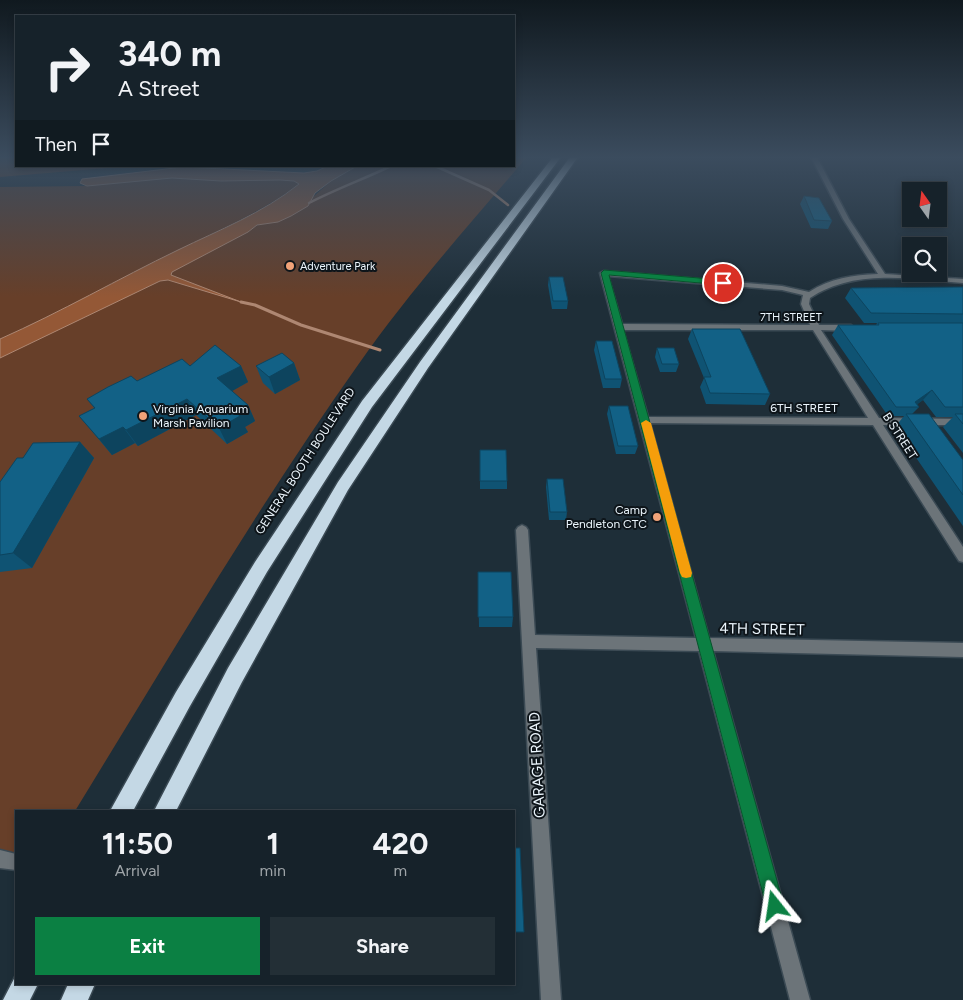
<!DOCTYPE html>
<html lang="en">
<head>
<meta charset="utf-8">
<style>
	:root { --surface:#16222a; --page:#232f36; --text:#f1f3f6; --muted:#9ea4a8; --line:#353f47; --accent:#0b8043 }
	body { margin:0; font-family:Figtree,sans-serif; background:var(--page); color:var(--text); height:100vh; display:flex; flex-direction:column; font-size:19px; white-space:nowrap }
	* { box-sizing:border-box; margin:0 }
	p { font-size:16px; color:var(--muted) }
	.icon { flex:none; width:28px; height:28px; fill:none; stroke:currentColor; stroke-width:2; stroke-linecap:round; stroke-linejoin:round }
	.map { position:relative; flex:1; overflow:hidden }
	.drawer { position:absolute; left:15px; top:810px; width:500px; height:175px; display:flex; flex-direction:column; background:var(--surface); border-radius:0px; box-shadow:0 2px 8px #0003,0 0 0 1px var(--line) }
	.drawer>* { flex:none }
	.guide { position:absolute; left:15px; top:15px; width:500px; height:152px; border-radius:0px; box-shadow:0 2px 8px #0003,0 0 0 1px var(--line); background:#16222a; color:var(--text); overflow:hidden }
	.needle { width:32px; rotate:346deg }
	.buttons { position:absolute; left:902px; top:182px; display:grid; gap:10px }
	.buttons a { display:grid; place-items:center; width:45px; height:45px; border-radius:0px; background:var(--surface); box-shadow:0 2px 8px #0003,0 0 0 1px var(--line); font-size:25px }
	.pin { position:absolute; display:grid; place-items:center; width:42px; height:42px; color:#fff; margin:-21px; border:2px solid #fff; border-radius:50%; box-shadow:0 1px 5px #0007 }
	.me { position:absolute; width:55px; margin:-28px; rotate:345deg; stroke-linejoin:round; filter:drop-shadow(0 0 4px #0008) }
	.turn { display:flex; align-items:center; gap:18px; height:105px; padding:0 20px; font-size:22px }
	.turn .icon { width:65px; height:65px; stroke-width:2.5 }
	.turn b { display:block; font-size:35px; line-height:42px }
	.then { display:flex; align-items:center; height:48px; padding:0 20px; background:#0003; gap:10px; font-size:19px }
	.eta { display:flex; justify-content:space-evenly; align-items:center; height:85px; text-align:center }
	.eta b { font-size:30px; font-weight:700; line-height:35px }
	.action { display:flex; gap:10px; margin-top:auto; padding:10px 20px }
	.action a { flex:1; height:58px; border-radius:0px; background:var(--accent); color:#fff; font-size:20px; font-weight:700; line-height:58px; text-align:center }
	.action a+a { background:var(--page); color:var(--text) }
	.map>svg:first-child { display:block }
	.green { fill:#673f29 }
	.water { fill:#945836; stroke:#ae8772 }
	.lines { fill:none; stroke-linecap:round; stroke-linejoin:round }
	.stream-far1 { stroke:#ae8772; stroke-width:2.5 }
	.stream { stroke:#ae8772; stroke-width:3 }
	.street-casing { stroke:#3b4a54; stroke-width:3 }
	.highway-casing { stroke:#3b4a54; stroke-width:3 }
	.street { fill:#6c7479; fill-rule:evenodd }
	.highway { fill:#c4d8e5; fill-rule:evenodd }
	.wall { fill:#0f5373 }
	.shaded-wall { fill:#0d445e }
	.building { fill:#126186; stroke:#0d445e }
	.route { fill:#0b8043; stroke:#07532c }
	.slow { fill:#f59e0b }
	.poi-dot { fill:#f0a278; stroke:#0e151a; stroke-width:2 }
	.labels { text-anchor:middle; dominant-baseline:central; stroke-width:4; stroke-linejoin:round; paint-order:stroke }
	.far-poi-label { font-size:11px; fill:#ecf6fd; stroke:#0e151a; text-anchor:start }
	.far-street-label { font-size:11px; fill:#ecf6fd; stroke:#0e151a }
	.street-label { font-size:12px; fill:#ecf6fd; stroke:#0e151a }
	.poi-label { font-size:12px; fill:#ecf6fd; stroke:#0e151a; text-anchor:start }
	.near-street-label { font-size:15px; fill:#ecf6fd; stroke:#0e151a }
</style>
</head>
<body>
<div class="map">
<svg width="963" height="1000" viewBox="0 0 963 1000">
	<rect width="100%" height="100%" fill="#1e2e38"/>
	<g class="green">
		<path d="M0,157H16V166H131L0,177Z"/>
		<path d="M514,157H527C469,225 409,292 358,365C256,509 167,661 75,811H16V862L0,860V356L313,197L331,181L357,166H514Z"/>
		<path d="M171,178L280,180L294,181L299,184C262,212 219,230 178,250C118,279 61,312 0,339V187L87,186Z"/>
	</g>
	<path class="water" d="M328,166H357L331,181L315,193L308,206L291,216L278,222L257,225L248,232L172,272L171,275L241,302L168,280L160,281L0,358V339C61,312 118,279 178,250C219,230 263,213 299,184L294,181L280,180L221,181L172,178L87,186L80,183L82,179L183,167L304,173L317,171Z"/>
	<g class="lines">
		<g class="stream-far1">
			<path d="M435,166L489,190L508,205"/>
			<path d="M309,203C336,189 364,179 391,166"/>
		</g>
		<path class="stream" d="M241,302L255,305L301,325L380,350"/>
		<defs>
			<g id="street">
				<path d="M811,157H817L849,219L885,274L963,279V283C912,279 855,268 810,298L809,304L819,325H851L855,328L851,331L821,330L879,418L963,419V425H883L963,547V562L959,561L873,425L650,423L709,638L963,643V657L713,651L810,1000H790L699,651L536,648L561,1000H541L516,530L518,527L522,525L526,527L528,530L535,635L696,638L600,273L604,271L782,286L809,292C830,278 853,275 878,274L843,219ZM608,276L782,290L803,295L801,304L810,325L622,324ZM623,330H813L868,418L648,417Z"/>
				<path d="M0,850L16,854V870L0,868Z"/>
			</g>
			<g id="highway">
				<path d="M553,157H561L372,407L267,572L190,706L133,811H110L176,692L255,562L362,401Z"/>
				<path d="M570,157H578L428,368L348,490L242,682L176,811H154L228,668L338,482L420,362Z"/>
				<path d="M16,975V984H38L30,1000H3Z"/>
				<path d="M68,984H95L88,1000H61Z"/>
			</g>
		</defs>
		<use href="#street" class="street-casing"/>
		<use href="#highway" class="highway-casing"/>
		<use href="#street" class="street"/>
		<use href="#highway" class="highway"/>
	</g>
	<g class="wall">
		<path d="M804,196L832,221L828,229L811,228L800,204Z"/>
		<path d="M549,277L568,301L567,309H552L548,285Z"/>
		<path d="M963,287V453L943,427L953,417H936L923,400L917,404L919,407L912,414L963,460V526L895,427L904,416H888L832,335L838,325H876L877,323H864L845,298L851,288Z"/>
		<path d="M692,329L770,394L765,405L706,404L700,387L704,378L688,339Z"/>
		<path d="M596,341L622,379L620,388H603L594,350Z"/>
		<path d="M657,348L679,364L676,372H660L655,357Z"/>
		<path d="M294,363L300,380L275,394L263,383L256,366Z"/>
		<path d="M190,366H241L248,382L232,391L248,405L255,421L245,427L248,432L227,444L196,415L138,446L135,443L112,455L79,416L94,408L87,399L137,381Z"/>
		<path d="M609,406L638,446L635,454H616L607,414Z"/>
		<path d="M80,442L94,458L32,568L0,572V482L23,458Z"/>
		<path d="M480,450L507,481V489H480Z"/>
		<path d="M547,479L567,512L566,520H549L546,487Z"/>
		<path d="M478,572L513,617L512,627H479Z"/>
	</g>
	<g class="shaded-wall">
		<path d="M294,363L300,380L275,394L269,377Z"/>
		<path d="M241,366L248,382L225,395L217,378Z"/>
		<path d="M932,390L923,400L914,407L915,402Z"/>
		<path d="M187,399L196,415L138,446L126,430Z"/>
		<path d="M248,405L255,421L245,427L248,432L227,444L219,428L235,412Z"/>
		<path d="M123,427L135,443L112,455L99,439Z"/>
		<path d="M80,442L94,458L32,568L13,553Z"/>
	</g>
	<g class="building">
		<path d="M804,196L819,198L832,221L814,220Z"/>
		<path d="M549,277H563L568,301H553Z"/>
		<path d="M963,287V314L871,313L851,288Z"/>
		<path d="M878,323H963V407H945L932,390L915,402L919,407H896L838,325H879Z"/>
		<path d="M692,329H740L770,394L710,393L704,377H711Z"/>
		<path d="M596,341H612L622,379H605Z"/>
		<path d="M215,345L241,366L217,378L248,405L235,412L240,416L219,428L187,399L126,430L123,427L99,439L79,416L95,408L87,399L108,387L131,376L137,381L182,359L190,366Z"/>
		<path d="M657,348H674L679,364H662Z"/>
		<path d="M282,353L294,363L269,377L256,366Z"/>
		<path d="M609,406H628L638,446H618Z"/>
		<path d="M906,414H929L963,460V495Z"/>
		<path d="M955,414H963V424Z"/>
		<path d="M80,442L13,553L0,555V482L17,458H23L33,443Z"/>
		<path d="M480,450H506L507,481H480Z"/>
		<path d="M547,479H563L567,512H550Z"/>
		<path d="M478,572H511L513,617H478Z"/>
		<path d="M514,848H520L524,932H514Z"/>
	</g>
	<linearGradient id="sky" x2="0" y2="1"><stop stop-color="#10191f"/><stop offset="0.53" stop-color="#3b4c5e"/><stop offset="1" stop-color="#3b4c5e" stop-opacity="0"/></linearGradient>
	<rect width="963" height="297" fill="url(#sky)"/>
	<path class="route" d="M604,270L723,280L727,283L723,285L609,275L784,906L782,913L775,915L769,913L766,906L601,273Z"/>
	<path class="slow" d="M646,420L651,423L692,573L691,577L686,578L682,577L680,573L641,423Z"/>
	<g class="poi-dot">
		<circle cx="290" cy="266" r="5"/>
		<circle cx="143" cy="416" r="5"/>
		<circle cx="657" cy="517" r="5"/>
	</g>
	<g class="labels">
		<g class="far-poi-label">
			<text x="300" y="266">Adventure Park</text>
		</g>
		<g class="far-street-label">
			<text x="791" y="317">7TH STREET</text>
		</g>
		<g class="street-label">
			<text x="804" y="408">6TH STREET</text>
			<text transform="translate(900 436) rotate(57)">B STREET</text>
			<text transform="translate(305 461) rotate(-57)">GENERAL BOOTH BOULEVARD</text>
		</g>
		<g class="poi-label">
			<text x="153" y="409">Virginia Aquarium<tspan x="153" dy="14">Marsh Pavilion</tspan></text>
			<text x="647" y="510" text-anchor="end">Camp<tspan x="647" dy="14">Pendleton CTC</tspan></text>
		</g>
		<g class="near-street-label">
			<text transform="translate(762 629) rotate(1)">4TH STREET</text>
			<text transform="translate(537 765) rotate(-93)">GARAGE ROAD</text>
		</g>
	</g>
</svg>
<div class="buttons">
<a><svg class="needle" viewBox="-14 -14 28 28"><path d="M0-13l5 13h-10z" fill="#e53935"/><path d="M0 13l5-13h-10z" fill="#9ea4a8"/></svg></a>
<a><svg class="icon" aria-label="search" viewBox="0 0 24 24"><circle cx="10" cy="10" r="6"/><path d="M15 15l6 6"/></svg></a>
</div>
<div class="pin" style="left:723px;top:283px;background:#d93025"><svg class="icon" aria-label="arrive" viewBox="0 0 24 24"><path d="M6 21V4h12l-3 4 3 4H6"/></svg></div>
<svg class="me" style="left:775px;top:906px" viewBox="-20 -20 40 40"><path d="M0-17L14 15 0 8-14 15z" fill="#0b8043" stroke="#fff" stroke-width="4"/></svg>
<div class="guide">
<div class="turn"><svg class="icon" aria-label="right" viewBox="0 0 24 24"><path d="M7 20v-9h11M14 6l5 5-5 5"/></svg><div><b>340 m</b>A Street</div></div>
<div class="then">Then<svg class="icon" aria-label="arrive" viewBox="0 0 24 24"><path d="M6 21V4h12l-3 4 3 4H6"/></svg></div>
</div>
<section class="drawer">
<div class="eta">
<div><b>11:50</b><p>Arrival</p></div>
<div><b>1</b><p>min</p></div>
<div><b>420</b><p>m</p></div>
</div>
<div class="action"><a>Exit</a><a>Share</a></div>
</section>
</div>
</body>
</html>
